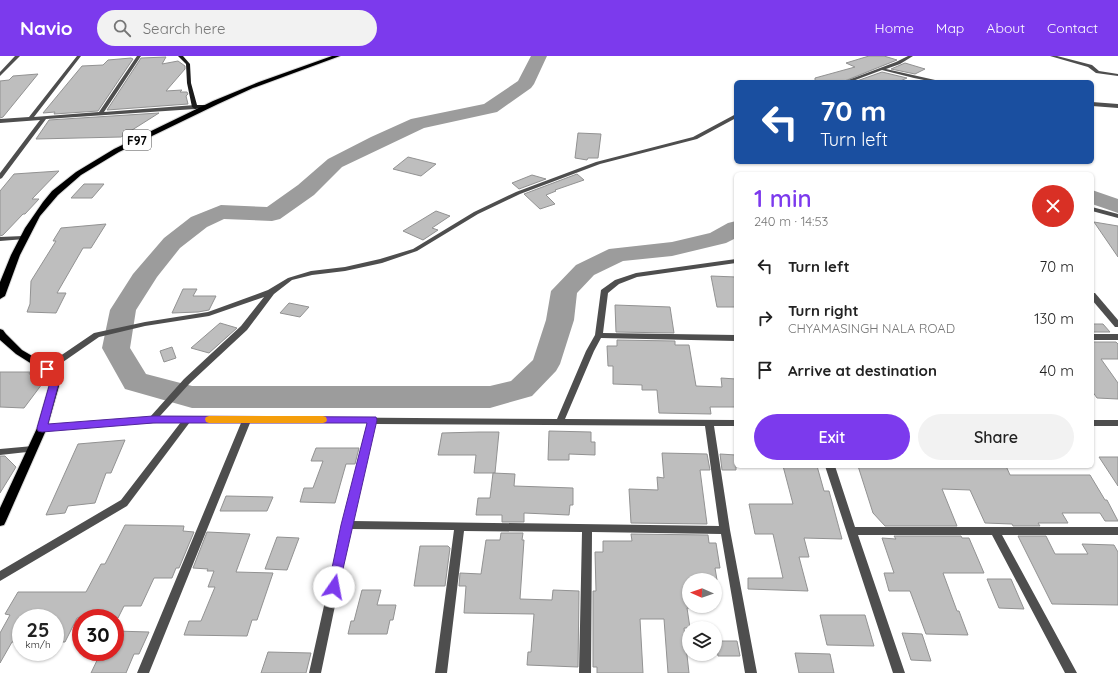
<!DOCTYPE html>
<html lang="en">
<head>
<meta charset="utf-8">
<style>
	:root { --surface:#fff; --page:#f2f2f2; --text:#222; --muted:#767676; --accent:#7c3aed }
	body { margin:0; font-family:Quicksand,sans-serif; background:var(--page); color:var(--text); height:100vh; display:flex; flex-direction:column; font-size:15px; white-space:nowrap }
	* { box-sizing:border-box; margin:0 }
	p { font-size:13px; color:var(--muted) }
	.icon { flex:none; width:22px; height:22px; fill:none; stroke:currentColor; stroke-width:2; stroke-linecap:round; stroke-linejoin:round }
	.map { position:relative; flex:1; overflow:hidden }
	.sheet { position:absolute; left:734px; top:116px; width:360px; height:296px; display:flex; flex-direction:column; background:var(--surface); border-radius:6px; box-shadow:0 1px 3px #0004 }
	.sheet>* { flex:none }
	.banner { position:absolute; left:734px; top:24px; width:360px; height:84px; border-radius:6px; box-shadow:0 1px 3px #0004; background:#1a4fa0; color:#fff; overflow:hidden }
	.needle { width:26px; rotate:272deg }
	.controls { position:absolute; left:682px; top:517px; display:grid; gap:8px }
	.controls a { display:grid; place-items:center; width:40px; height:40px; border-radius:50%; background:var(--surface); box-shadow:0 1px 3px #0004; font-size:20px }
	.speed { position:absolute; left:12px; top:553px; display:flex; gap:8px; font-size:20px; font-weight:700; text-align:center }
	.speed>* { display:grid; place-content:center; width:52px; height:52px; border-radius:50%; background:var(--surface); box-shadow:0 1px 3px #0004; line-height:1 }
	.speed small { font-size:10px; font-weight:400 }
	.speed .limit { border:6px solid #d22; background:#fff; color:#111 }
	.pin { position:absolute; display:grid; place-items:center; width:34px; height:34px; color:#fff; margin:-17px; border-radius:8px; box-shadow:0 2px 6px #0006 }
	.me { position:absolute; width:44px; margin:-22px; rotate:12deg; stroke-linejoin:round; filter:drop-shadow(0 0 3px #0008) }
	.turn { display:flex; align-items:center; gap:14px; height:84px; padding:0 20px; font-size:18px }
	.turn .icon { width:52px; height:52px; stroke-width:2.5 }
	.turn b { display:block; font-size:28px; line-height:34px }
	.round { display:grid; place-items:center; flex:none; width:42px; height:42px; border-radius:21px; background:var(--page) }
	.headline { display:flex; align-items:center; justify-content:space-between; height:68px; padding:0 20px }
	h1 { font-size:24px; font-weight:600; line-height:30px; color:var(--accent) }
	.button { display:flex; gap:8px; margin-top:auto; padding:8px 20px }
	.button a { flex:1; height:46px; border-radius:24px; background:var(--accent); color:#fff; font-size:16px; font-weight:600; line-height:46px; text-align:center }
	.button a+a { background:var(--page); color:var(--text) }
	ul { padding:0; list-style:none }
	li { display:flex; align-items:center; gap:12px; height:52px; padding:0 20px }
	li div { flex:1 }
	li b { display:block; font-size:15px }
	li em { font-style:normal }
	header { display:flex; align-items:center; gap:24px; box-sizing:border-box; height:56px; padding:0 20px; background:var(--accent); color:#fff }
	header strong { font-size:19px }
	nav { display:flex; gap:22px; margin-inline-start:auto; font-size:14px }
	.search { width:280px; height:36px; background:var(--page); display:flex; align-items:center; gap:10px; box-sizing:border-box; padding:0 14px; border-radius:22px; color:var(--muted); font-size:15px }
	.map>svg:first-child { display:block }
	.lines { fill:none; stroke-linecap:round; stroke-linejoin:round }
	.river { fill:#9c9c9c; fill-rule:evenodd }
	.building { fill:#bebebe; stroke:#929292 }
	.primary-casing { stroke:#dbdbdb; stroke-width:2 }
	.street { fill:#4e4e4e; fill-rule:evenodd }
	.secondary { fill:#1b1b1b; fill-rule:evenodd }
	.primary { fill:#000; fill-rule:evenodd }
	.route { fill:#7c3aed; stroke:#51269a }
	.slow { fill:#f59e0b }
	.labels { text-anchor:middle; dominant-baseline:central; stroke-width:4; stroke-linejoin:round; paint-order:stroke }
	.shield { fill:#fff; stroke:#4c4c4c; stroke-width:1 }
	.shield-label { font-size:12px; font-weight:bold; fill:#000 }
</style>
</head>
<body>
<header>
<strong>Navio</strong>
<div class="search"><svg class="icon" aria-label="search" viewBox="0 0 24 24"><circle cx="10" cy="10" r="6"/><path d="M15 15l6 6"/></svg>Search here</div>
<nav><a>Home</a><a>Map</a><a>About</a><a>Contact</a></nav>
</header>
<div class="map">
<svg width="1118" height="617" viewBox="0 0 1118 617">
	<rect width="100%" height="100%" fill="#fff"/>
	<g class="lines">
		<g class="river">
			<path d="M531,0H547L534,28L531,32L497,56L424,72L342,111L314,139L280,163L272,165L224,163L207,171L180,192L157,221L136,254L130,292L146,318L192,330H490L511,325L533,304L546,264L551,235L576,209L609,193L672,186L710,177L728,167L736,165V182L726,187L672,200L623,205L594,219L577,237L574,264L560,308L556,315L532,340L490,352H192L125,333L102,292L110,254L133,218L164,182L191,161L221,149L267,151L298,129L328,103L371,81L411,63L484,48L518,25Z"/>
			<path d="M1092,134L1118,143V157L1092,148Z"/>
		</g>
	</g>
	<g class="building">
		<path d="M869,0H884L897,4L842,26H815V22L855,11L846,7Z"/>
		<path d="M166,1L162,8L178,5L185,10V13L166,35L182,34L180,36H187L188,38L186,40L188,48L107,54L141,2Z"/>
		<path d="M131,2L133,3L98,55L54,58L55,56L43,57L82,10L103,9L108,4Z"/>
		<path d="M905,7L925,13L915,18L891,13Z"/>
		<path d="M882,16L907,22L898,26H854Z"/>
		<path d="M38,18L3,61L0,62V25L9,24L13,20Z"/>
		<path d="M159,57L121,81L36,83L49,64Z"/>
		<path d="M578,77L601,78L598,102H588L587,104L575,102Z"/>
		<path d="M408,101L436,108L421,120L393,113Z"/>
		<path d="M59,115L32,143H39L25,158H23L3,179L0,180V135L14,118Z"/>
		<path d="M577,118L584,124L555,134L556,135L546,139L555,148L540,153L524,138Z"/>
		<path d="M532,119L546,123L519,133L512,127Z"/>
		<path d="M84,128H104L92,142H71Z"/>
		<path d="M436,155L450,160L432,172L438,174L423,184L403,175Z"/>
		<path d="M1094,166L1118,170V201Z"/>
		<path d="M106,168L91,192H83L57,237H66L56,257L27,256L30,248L31,225L56,185H53L61,172Z"/>
		<path d="M711,220L736,221V251H717Z"/>
		<path d="M183,233H197L193,240H216L209,254L198,256L172,257Z"/>
		<path d="M289,247L309,251L300,261L280,257Z"/>
		<path d="M615,249L670,251L674,277L616,276Z"/>
		<path d="M220,267L237,272L209,297L191,292Z"/>
		<path d="M1092,268H1103L1110,276H1092Z"/>
		<path d="M617,284L675,285V289H689L696,330L722,331L721,322L736,323V351H710L711,358L659,357L657,334H642V329L613,328V310H608L607,290H617Z"/>
		<path d="M1092,286H1116L1118,288V303H1101L1118,327V343L1097,342L1092,335Z"/>
		<path d="M172,291L176,302L164,306L160,295Z"/>
		<path d="M0,316H30L29,318H39L34,324H45L24,352L0,351Z"/>
		<path d="M549,375L591,376V386H595V399L569,398V404H548Z"/>
		<path d="M479,376H499L495,417H474L476,399H438L442,377Z"/>
		<path d="M125,384L111,417H106L95,447L68,450L65,457L46,459L78,388Z"/>
		<path d="M316,392H359L355,408H346L335,447L300,446L304,432H313L323,405H311Z"/>
		<path d="M662,397L707,398L710,414H700L707,468L631,467L629,433L658,434L657,421L664,422Z"/>
		<path d="M720,398L736,399V414H722Z"/>
		<path d="M0,400H5L16,411L0,437Z"/>
		<path d="M1099,401H1118V430Z"/>
		<path d="M783,410H817L824,435H829L842,483L804,482L809,501H799L808,535L748,533V522H783L773,478H755L749,448H793Z"/>
		<path d="M858,410H1006L1010,419H1090L1105,444H1107L1118,465H1105L1100,457H1062L1068,467H1038L1040,470H1013L1012,468L985,467L970,434L942,433L957,470H885L873,457Z"/>
		<path d="M493,417L515,418L514,430L573,432V449H570L569,459L524,457V466H502V459H476L478,442H490Z"/>
		<path d="M226,440L273,441L267,455H220Z"/>
		<path d="M125,469L184,470L183,475L194,476L179,512H176L172,522H154L141,550H124L118,562H77L65,586H55V562H21V586H12L0,607V577L10,559L5,558L18,536H86L101,508H105Z"/>
		<path d="M207,476L250,478L236,516L273,517L257,564H252L247,580L184,579L189,565H201L215,531H208L214,515H207L208,513L193,512Z"/>
		<path d="M501,477H523L522,484H524L520,543L552,544L553,534L579,535L578,611L527,609L528,596H531L534,558L464,557L466,530H459L460,517L481,518L486,484H500Z"/>
		<path d="M631,478L708,479L709,487H716L720,512H715L717,524H689V552H687L690,572H684L689,617H668L664,563H640L643,617H597V611H593V535H596L595,496H603V485H632Z"/>
		<path d="M894,480H961L962,482H969L984,517H943L957,555H959L968,579L926,578L910,535H889L884,517H894L882,482L896,483Z"/>
		<path d="M1018,480H1046L1055,498H1088L1082,488L1114,489L1118,496V549L1052,548Z"/>
		<path d="M277,481L299,482L287,514L265,513Z"/>
		<path d="M420,490H448L450,492L445,530H414Z"/>
		<path d="M987,523H1011L1024,553L999,552Z"/>
		<path d="M362,534H381L377,549H396L393,564H390L387,578H348L351,565H354Z"/>
		<path d="M820,559H865L874,590L827,589Z"/>
		<path d="M115,575L149,576L139,598H134L126,617H91L101,596H115Z"/>
		<path d="M902,577L922,578L931,605L911,604Z"/>
		<path d="M716,585H737L740,600H718Z"/>
		<path d="M268,596L311,597L306,617H261Z"/>
		<path d="M795,597L830,598L834,617H799Z"/>
	</g>
	<g class="lines">
		<defs>
			<g id="primary">
				<path d="M332,0H340L253,32L218,48L119,96L81,119L58,139L40,160L20,199L5,240L0,243V226L11,199L25,172L43,146L52,135L76,116L114,93L213,45L259,26Z"/>
				<path d="M0,273L3,274L6,278L22,294L51,311L59,330L47,372L6,465L4,469L0,470V452L37,372L49,330L43,315L16,298L0,284Z"/>
			</g>
		</defs>
		<use href="#primary" class="primary-casing"/>
		<g class="street">
			<path d="M15,0H20L0,20V16Z"/>
			<path d="M77,0H81L34,61L99,56L137,0H141L104,56L195,49L198,51L195,53L46,63L2,122L0,123V117L40,64L0,67V63L29,61Z"/>
			<path d="M908,0H913L900,8L886,13L944,26H934L914,22L882,14L850,26H843L896,6Z"/>
			<path d="M1050,0H1057L1092,9L1099,15L1118,18V20L1096,17L1088,11Z"/>
			<path d="M1092,46L1118,48V52L1092,50Z"/>
			<path d="M736,58V62L697,83L600,108L520,138L478,158L417,195L382,207L345,215L312,219L292,224L274,238L247,274L190,327L160,360L557,363L586,295L595,279L601,234L615,224L636,217L736,203V207L637,221L619,228L608,237L603,277L736,279V285L601,282L594,295L565,363L736,364V370H714L730,474L757,617H745L721,478L592,476L591,617H579L582,476L464,475L447,617H435L454,474L351,473L321,617H309L342,469L367,367H250L149,617H137L241,367L190,366L127,450L0,525V515L121,444L181,366L133,368L42,375L39,374L38,372L39,370L150,361L184,323L241,270L264,241L209,260L145,270L99,281L50,315H44L43,313L44,311L94,277L145,266L208,256L268,234L288,222L311,215L345,211L380,203L413,193L474,156L516,136L596,106L693,81ZM375,368L705,370L719,470L353,465Z"/>
			<path d="M1092,151L1118,158V162L1092,155Z"/>
			<path d="M23,180L26,182L25,183L0,185V181Z"/>
			<path d="M1092,237H1095L1118,264V271H1115L1092,244Z"/>
			<rect x="1092" y="278" width="26" height="6"/>
			<rect x="1092" y="364" width="26" height="6"/>
			<path d="M33,390L36,391L37,393L36,395L0,399V393Z"/>
			<path d="M825,410H835L855,471H1118V479H1002L1077,617H1065L992,479H858L905,617H893Z"/>
		</g>
		<path class="secondary" d="M178,0H183L190,8L191,27L197,49H209V51L195,53L192,51L187,27L186,8Z"/>
		<use href="#primary" class="primary"/>
	</g>
	<path class="route" d="M47,310L52,313L58,330L48,368L153,360L376,361L377,364L338,535L334,536L330,535L328,531L341,469L367,367H153L42,376L38,375L37,372L49,330L42,313Z"/>
	<path class="slow" d="M209,360H323L326,361L327,364L326,366L323,367H209L206,366L205,363L206,361Z"/>
	<g class="labels">
		<rect class="shield" x="123" y="74" width="28" height="20" rx="3"/>
		<g class="shield-label">
			<text x="137" y="84">F97</text>
		</g>
	</g>
</svg>
<div class="controls">
<a><svg class="needle" viewBox="-14 -14 28 28"><path d="M0-13l5 13h-10z" fill="#e53935"/><path d="M0 13l5-13h-10z" fill="#767676"/></svg></a>
<a><svg class="icon" aria-label="layers" viewBox="0 0 24 24"><path d="M12 4l9 5-9 5-9-5zM3 14l9 5 9-5"/></svg></a>
</div>
<div class="speed"><div>25<small>km/h</small></div><div class="limit">30</div></div>
<div class="pin" style="left:47px;top:313px;background:#d93025"><svg class="icon" aria-label="arrive" viewBox="0 0 24 24"><path d="M6 21V4h12l-3 4 3 4H6"/></svg></div>
<svg class="me" style="left:334px;top:531px" viewBox="-20 -20 40 40"><circle r="19" fill="#fff"/><path d="M0-13L10 11 0 6-10 11z" fill="#7c3aed"/></svg>
<div class="banner">
<div class="turn"><svg class="icon" aria-label="left" viewBox="0 0 24 24"><path d="M17 20v-9H6M10 6l-5 5 5 5"/></svg><div><b>70 m</b>Turn left</div></div>
</div>
<section class="sheet">
<div class="headline"><div><h1>1 min</h1><p>240 m · 14:53</p></div><a class="round" style="background:#d93025;color:#fff"><svg class="icon" aria-label="close" viewBox="0 0 24 24"><path d="M6 6l12 12M18 6L6 18"/></svg></a></div>
<ul>
<li><svg class="icon" aria-label="left" viewBox="0 0 24 24"><path d="M17 20v-9H6M10 6l-5 5 5 5"/></svg><div><b>Turn left</b></div><em>70 m</em></li>
<li><svg class="icon" aria-label="right" viewBox="0 0 24 24"><path d="M7 20v-9h11M14 6l5 5-5 5"/></svg><div><b>Turn right</b><p>CHYAMASINGH NALA ROAD</p></div><em>130 m</em></li>
<li><svg class="icon" aria-label="arrive" viewBox="0 0 24 24"><path d="M6 21V4h12l-3 4 3 4H6"/></svg><div><b>Arrive at destination</b></div><em>40 m</em></li>
</ul>
<div class="button"><a>Exit</a><a>Share</a></div>
</section>
</div>
</body>
</html>
